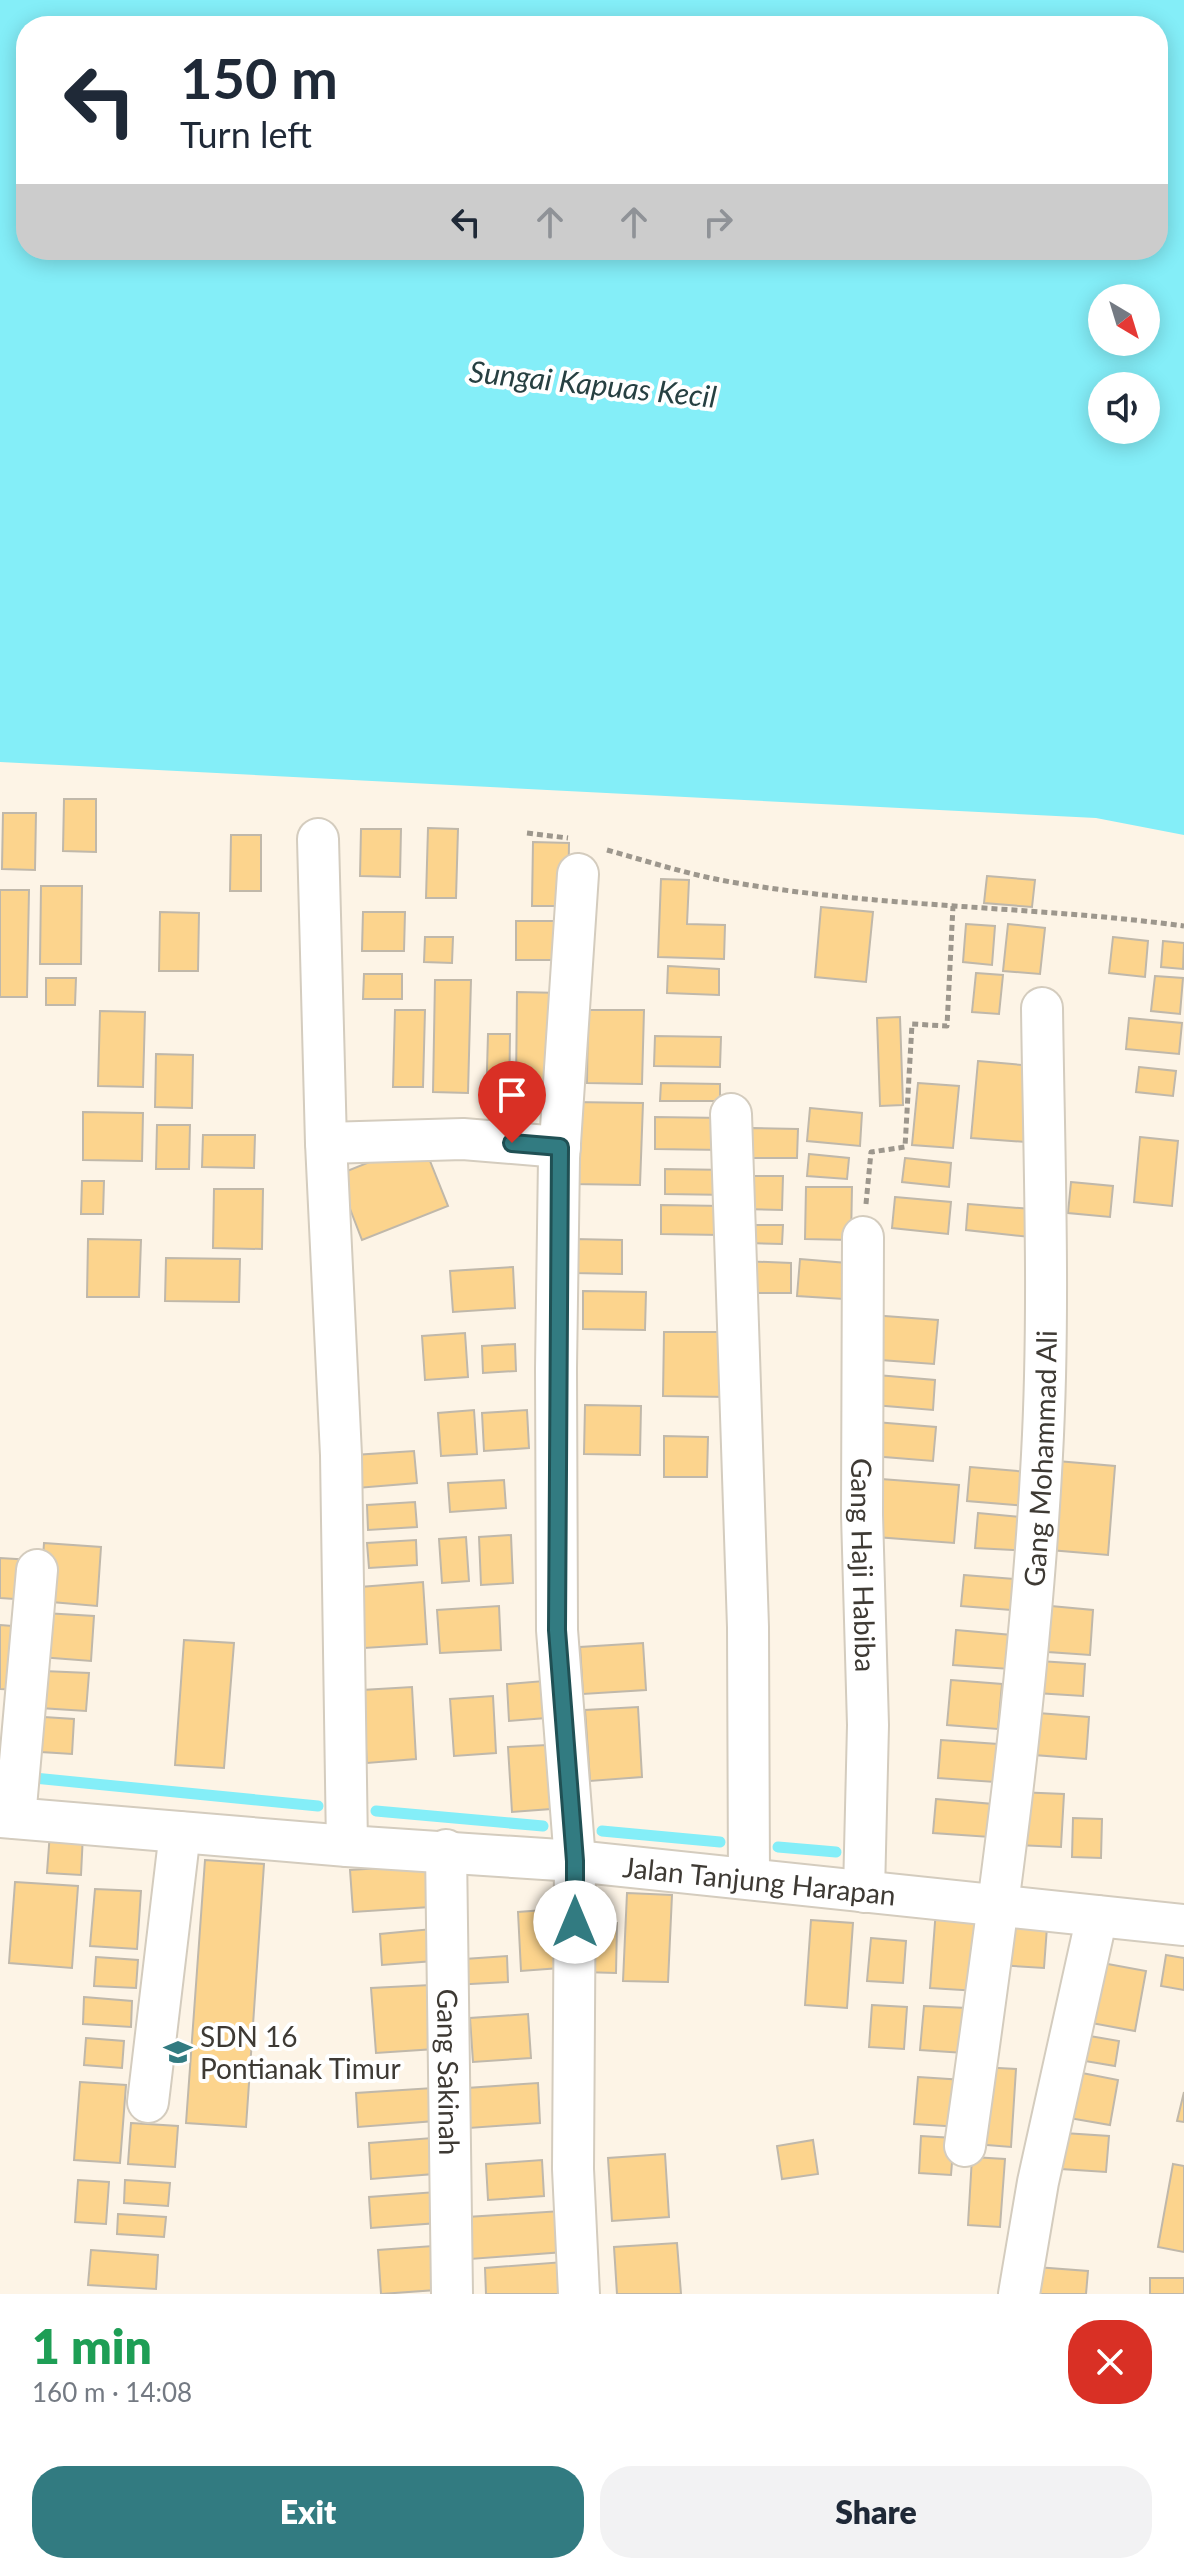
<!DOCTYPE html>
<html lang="en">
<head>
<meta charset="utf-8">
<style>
	:root { --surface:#fff; --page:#f2f2f3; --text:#1f2937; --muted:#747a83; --accent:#327b81 }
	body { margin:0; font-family:Lato,sans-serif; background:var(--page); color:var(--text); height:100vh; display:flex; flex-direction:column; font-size:30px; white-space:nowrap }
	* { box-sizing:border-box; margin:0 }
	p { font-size:26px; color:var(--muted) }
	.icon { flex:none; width:44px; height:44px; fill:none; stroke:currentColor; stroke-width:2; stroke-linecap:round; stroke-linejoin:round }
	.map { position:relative; height:2294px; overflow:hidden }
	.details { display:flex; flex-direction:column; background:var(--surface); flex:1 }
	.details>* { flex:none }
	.top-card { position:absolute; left:16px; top:16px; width:1152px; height:244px; border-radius:32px; box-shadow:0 4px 20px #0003; background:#fff; color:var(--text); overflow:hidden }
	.needle { width:52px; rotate:142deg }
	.fabs { position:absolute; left:1088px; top:284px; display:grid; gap:16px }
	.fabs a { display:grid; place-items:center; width:72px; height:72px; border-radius:50%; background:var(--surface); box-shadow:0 4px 20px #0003; font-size:40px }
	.pin { position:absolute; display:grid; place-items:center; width:68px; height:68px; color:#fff; margin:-82px -34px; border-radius:50% 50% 50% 0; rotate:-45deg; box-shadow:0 0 8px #0007 }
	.pin .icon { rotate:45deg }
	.me { position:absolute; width:88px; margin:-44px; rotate:0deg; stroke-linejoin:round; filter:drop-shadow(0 0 6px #0008) }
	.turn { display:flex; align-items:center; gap:28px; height:168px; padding:0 32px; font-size:36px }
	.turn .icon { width:104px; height:104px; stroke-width:2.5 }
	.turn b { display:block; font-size:56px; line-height:68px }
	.lanes { display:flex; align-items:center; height:76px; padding:0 32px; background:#0003; justify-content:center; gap:40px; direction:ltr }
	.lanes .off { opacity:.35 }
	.round { display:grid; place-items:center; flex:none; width:84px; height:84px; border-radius:32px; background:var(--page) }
	.head { display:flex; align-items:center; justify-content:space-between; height:136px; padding:0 32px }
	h1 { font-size:48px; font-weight:800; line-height:60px; color:#1e9e55 }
	.button { display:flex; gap:16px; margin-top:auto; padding:16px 32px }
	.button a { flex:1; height:92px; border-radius:32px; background:var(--accent); color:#fff; font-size:32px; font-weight:800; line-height:92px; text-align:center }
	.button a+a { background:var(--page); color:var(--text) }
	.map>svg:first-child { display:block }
	.water { fill:#84eef8; fill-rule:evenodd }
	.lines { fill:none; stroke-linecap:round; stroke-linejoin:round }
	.stream { stroke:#84eef8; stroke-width:11 }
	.building { fill:#fcd48d; stroke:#c0b8aa; stroke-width:2 }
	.street-casing { stroke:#d4ccbe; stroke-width:44 }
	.path { stroke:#9d978d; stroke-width:5; stroke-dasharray:6 4; stroke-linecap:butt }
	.street { stroke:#fff; stroke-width:40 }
	.route-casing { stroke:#205054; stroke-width:20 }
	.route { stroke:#327b81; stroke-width:14 }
	.labels { text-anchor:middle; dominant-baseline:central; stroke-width:8; stroke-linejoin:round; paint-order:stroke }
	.street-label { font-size:28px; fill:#3e3a34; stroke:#fff }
	.poi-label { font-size:28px; fill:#3e3a34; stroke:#fff; text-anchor:start }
	.water-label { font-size:30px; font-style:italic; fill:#274042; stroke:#fff }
</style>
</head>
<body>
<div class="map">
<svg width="1184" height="2294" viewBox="0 0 1184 2294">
	<rect width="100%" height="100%" fill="#fdf4e6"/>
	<path class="water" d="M0,0H1184V835L1096,818L0,762ZM26,26H1158V250H26ZM1102,298H1146V342H1102ZM1102,386H1146V430H1102Z"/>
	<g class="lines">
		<g class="stream">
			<path d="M24,1777L318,1806"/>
			<path d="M376,1811L543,1826"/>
			<path d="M602,1831L720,1842"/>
			<path d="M778,1847L836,1852"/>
		</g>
	</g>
	<g class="building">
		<path d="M64,799H96V852L63,851Z"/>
		<path d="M3,813H36L35,870L2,869Z"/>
		<path d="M428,828L458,829L456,898H426Z"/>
		<path d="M361,829H401L400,877L360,876Z"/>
		<path d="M231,835H261V891H230Z"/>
		<path d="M533,842L569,843L568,906H532Z"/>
		<path d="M987,876L1035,880L1032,907L984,903Z"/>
		<path d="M661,879L689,880L687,924L725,925L724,959L658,957Z"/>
		<path d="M41,886H82L81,964H40Z"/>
		<path d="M0,890H29L27,997H0Z"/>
		<path d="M821,907L873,912L866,982L815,977Z"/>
		<path d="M160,912L199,913L198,971H159Z"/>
		<path d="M363,912H405L404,951H362Z"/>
		<path d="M516,921H561L559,960H516Z"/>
		<path d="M966,924L995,926L992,965L963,962Z"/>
		<path d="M1008,924L1045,928L1040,974L1003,971Z"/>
		<path d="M425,937H453L452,963L424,962Z"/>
		<path d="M1113,937L1148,941L1145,977L1109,973Z"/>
		<path d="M1163,941L1184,943L1183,969L1161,967Z"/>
		<path d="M668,966L719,969V995L667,993Z"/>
		<path d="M976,973L1003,975L999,1014L972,1012Z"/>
		<path d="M364,974H402V999H363Z"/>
		<path d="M1155,976L1183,978L1180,1014L1151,1011Z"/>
		<path d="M46,978H76L75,1005H46Z"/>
		<path d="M435,980H471L468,1093L433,1092Z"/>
		<path d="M517,992L563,993L562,1089L516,1088Z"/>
		<path d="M395,1010H425L423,1087H393Z"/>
		<path d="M588,1010H644L642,1084L587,1083Z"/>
		<path d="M100,1011L145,1012L143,1087L98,1086Z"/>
		<path d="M900,1017L903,1105L880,1106L877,1018Z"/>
		<path d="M1129,1018L1182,1023L1179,1054L1126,1049Z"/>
		<path d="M488,1034H510L509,1107H486Z"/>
		<path d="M655,1036L721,1037L720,1067L654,1066Z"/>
		<path d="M156,1054L193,1055L192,1108L155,1107Z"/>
		<path d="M978,1061L1034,1066L1026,1142L971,1138Z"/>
		<path d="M1139,1067L1176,1071L1173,1096L1136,1092Z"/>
		<path d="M661,1083L720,1084V1101H660Z"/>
		<path d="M918,1083L959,1086L953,1148L912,1145Z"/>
		<path d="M572,1102L643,1103L640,1185L571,1184Z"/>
		<path d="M810,1108L862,1113L860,1146L807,1141Z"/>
		<path d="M83,1112L143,1113L142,1161L83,1160Z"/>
		<path d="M655,1117L724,1118V1150L655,1149Z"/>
		<path d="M157,1125H190L189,1169H156Z"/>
		<path d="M752,1128L798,1129L797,1158H751Z"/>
		<path d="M203,1135H255L254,1168L202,1167Z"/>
		<path d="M1140,1137L1178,1141L1172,1206L1134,1202Z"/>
		<path d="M422,1141L448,1206L362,1240L337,1175Z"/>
		<path d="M809,1154L849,1158L847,1179L807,1176Z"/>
		<path d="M905,1158L951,1163L949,1187L902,1182Z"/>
		<path d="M665,1169L730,1170V1195L665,1194Z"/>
		<path d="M742,1176H783L782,1210L741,1209Z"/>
		<path d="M82,1181H104L103,1214H81Z"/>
		<path d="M1071,1182L1113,1186L1110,1217L1068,1213Z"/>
		<path d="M806,1187H852L851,1240L805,1239Z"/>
		<path d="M214,1189H263L262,1249L213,1248Z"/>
		<path d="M895,1197L951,1202L948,1234L892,1228Z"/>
		<path d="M968,1204L1032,1209L1030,1237L966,1230Z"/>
		<path d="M661,1205L722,1206L721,1235L661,1234Z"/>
		<path d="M748,1225H783L782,1244L747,1243Z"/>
		<path d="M88,1239L141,1240L139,1297H87Z"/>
		<path d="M574,1239L622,1240V1274L574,1273Z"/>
		<path d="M166,1258L240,1259L239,1302L165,1301Z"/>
		<path d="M800,1259L847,1263L844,1299L797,1296Z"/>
		<path d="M740,1261L791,1263V1293H739Z"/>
		<path d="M513,1267L515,1308L453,1312L450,1271Z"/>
		<path d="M583,1291L646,1292L645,1330L583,1329Z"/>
		<path d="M871,1315L938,1320L934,1364L867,1359Z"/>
		<path d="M664,1332H730L729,1397L663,1396Z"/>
		<path d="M465,1333L468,1377L425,1380L422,1336Z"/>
		<path d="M515,1344L516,1371L483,1373L482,1346Z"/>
		<path d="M877,1375L935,1380L933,1410L874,1405Z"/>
		<path d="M585,1405L641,1406L640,1455L584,1454Z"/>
		<path d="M474,1410L477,1454L441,1456L438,1413Z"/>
		<path d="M527,1410L529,1448L484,1451L482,1413Z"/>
		<path d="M875,1422L936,1427L933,1461L872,1456Z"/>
		<path d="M664,1436L708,1437L707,1477H664Z"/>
		<path d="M414,1451L417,1483L357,1488L354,1455Z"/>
		<path d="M1057,1461L1115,1466L1108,1555L1050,1550Z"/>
		<path d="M970,1467L1029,1472L1026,1506L967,1501Z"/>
		<path d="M881,1479L959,1485L954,1543L876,1537Z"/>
		<path d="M504,1480L506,1508L450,1512L448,1483Z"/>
		<path d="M415,1502L417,1527L368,1530L367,1505Z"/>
		<path d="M978,1513L1033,1518L1031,1551L975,1548Z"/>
		<path d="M511,1535L513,1583L481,1585L479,1537Z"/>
		<path d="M466,1537L469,1581L442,1583L439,1539Z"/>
		<path d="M416,1540L417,1565L369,1568L367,1543Z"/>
		<path d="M44,1543L101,1547L97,1606L40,1601Z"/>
		<path d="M0,1558L32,1560L29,1600L0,1598Z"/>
		<path d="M964,1575L1027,1580L1025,1611L961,1606Z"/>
		<path d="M423,1582L427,1644L364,1648L360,1587Z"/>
		<path d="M499,1606L501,1650L440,1653L437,1610Z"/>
		<path d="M1051,1606L1093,1610L1090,1655L1048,1652Z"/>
		<path d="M44,1613L94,1616L91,1661L40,1657Z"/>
		<path d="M0,1625L25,1627L20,1690L0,1689Z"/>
		<path d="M956,1630L1012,1635L1010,1669L953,1665Z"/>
		<path d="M184,1640L234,1643L224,1768L175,1765Z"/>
		<path d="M643,1643L646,1690L583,1694L580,1647Z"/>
		<path d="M1039,1661L1085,1664L1083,1696L1036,1693Z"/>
		<path d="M43,1671L89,1673L86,1711L40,1708Z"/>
		<path d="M951,1680L1002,1684L998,1729L947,1725Z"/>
		<path d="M544,1681L546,1718L509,1721L507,1684Z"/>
		<path d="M412,1687L416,1759L367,1763L362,1690Z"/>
		<path d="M493,1696L496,1753L454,1756L450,1699Z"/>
		<path d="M638,1707L642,1777L590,1781L585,1710Z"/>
		<path d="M1038,1713L1089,1717L1086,1759L1034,1755Z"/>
		<path d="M44,1717L74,1719L72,1754L41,1752Z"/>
		<path d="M941,1740L998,1744L995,1782L938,1778Z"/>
		<path d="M547,1745L551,1809L512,1812L508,1747Z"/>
		<path d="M1017,1792L1064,1794L1061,1847L1015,1845Z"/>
		<path d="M936,1799L993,1804L990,1837L933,1833Z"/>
		<path d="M1073,1818L1102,1819L1101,1858L1072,1857Z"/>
		<path d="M50,1832L83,1834L81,1875L47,1873Z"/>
		<path d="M205,1860L264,1864L246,2127L186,2123Z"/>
		<path d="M427,1865L430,1907L353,1912L350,1870Z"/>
		<path d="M15,1882L78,1886L72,1968L9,1963Z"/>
		<path d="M95,1889L141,1891L137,1949L90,1946Z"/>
		<path d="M627,1893L672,1895L668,1982L623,1981Z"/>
		<path d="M557,1909L560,1968L521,1971L518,1912Z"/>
		<path d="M936,1909L984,1912L978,1991L930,1988Z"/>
		<path d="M811,1920L853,1923L847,2008L805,2005Z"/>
		<path d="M583,1922L617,1923L616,1973L582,1972Z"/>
		<path d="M999,1924L1047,1927L1044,1968L997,1965Z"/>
		<path d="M432,1929L434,1961L382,1965L380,1934Z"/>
		<path d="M871,1938L906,1941L903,1983L867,1981Z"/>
		<path d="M1166,1955L1184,1958V1990L1161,1986Z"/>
		<path d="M507,1956L508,1982L452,1985L450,1960Z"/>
		<path d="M96,1957L138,1960L136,1988L94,1986Z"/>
		<path d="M1097,1962L1146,1971L1135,2031L1086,2022Z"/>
		<path d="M431,1985L435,2049L376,2053L371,1988Z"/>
		<path d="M84,1997L132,2001L131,2027L83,2024Z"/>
		<path d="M872,2005L907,2007L904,2049L869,2047Z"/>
		<path d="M924,2006L967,2008L964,2053L920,2050Z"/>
		<path d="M528,2014L531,2058L473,2062L470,2018Z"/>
		<path d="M1084,2035L1119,2041L1115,2066L1079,2060Z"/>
		<path d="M86,2038L124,2041L122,2068L84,2065Z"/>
		<path d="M980,2067L1016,2069L1011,2147L975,2144Z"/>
		<path d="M1077,2072L1118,2080L1110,2125L1069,2118Z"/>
		<path d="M918,2077L964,2080L961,2127L914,2124Z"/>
		<path d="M80,2082L126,2085L120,2163L74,2160Z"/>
		<path d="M538,2083L540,2123L469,2128L467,2088Z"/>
		<path d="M433,2088L435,2121L358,2127L356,2093Z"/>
		<path d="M1184,2092V2122L1177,2121Z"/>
		<path d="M131,2123L178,2126L175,2167L128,2164Z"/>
		<path d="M1064,2133L1109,2136L1106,2172L1061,2169Z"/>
		<path d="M921,2136L954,2138L951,2175L919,2173Z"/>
		<path d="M432,2138L434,2174L371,2179L369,2143Z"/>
		<path d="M813,2140L818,2174L782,2179L777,2146Z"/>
		<path d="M665,2154L669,2217L612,2221L608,2158Z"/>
		<path d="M972,2157L1005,2159L1000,2227L968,2225Z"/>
		<path d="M542,2160L544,2196L488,2200L486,2164Z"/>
		<path d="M1173,2164L1184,2166V2252L1158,2247Z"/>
		<path d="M78,2180L109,2182L106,2224L75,2222Z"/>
		<path d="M125,2180L170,2183L168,2206L124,2203Z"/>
		<path d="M436,2192L438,2223L371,2228L369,2197Z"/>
		<path d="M561,2211L564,2252L470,2259L467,2217Z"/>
		<path d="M118,2214L166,2217L164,2237L117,2234Z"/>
		<path d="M677,2243L681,2294H617L614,2247Z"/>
		<path d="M433,2246L436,2290L381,2294L378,2250Z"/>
		<path d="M91,2250L158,2255L156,2289L88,2285Z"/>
		<path d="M564,2262L566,2294H486L485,2268Z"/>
		<path d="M1036,2267L1088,2271L1086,2294H1034Z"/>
		<rect x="1150" y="2278" width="34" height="16"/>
	</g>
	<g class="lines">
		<defs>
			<g id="street">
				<path d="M318,839L326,1143L341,1455L347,1846"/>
				<path d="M578,874L559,1158L556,1369L557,1630L575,1861L573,2169L579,2294"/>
				<path d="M731,1114L748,1627L749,1879"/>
				<path d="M326,1143L463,1139L560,1147"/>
				<path id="s1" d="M863,1237L862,1515L868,1725L864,1892"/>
				<path id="s2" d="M0,1817L347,1846L575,1861L1184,1925"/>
				<path d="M15,1818L37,1570"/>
				<path id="s3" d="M446,1850L452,2294"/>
				<path d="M148,2102L180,1832"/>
				<path id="s4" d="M965,2146C997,1917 1030,1687 1042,1455C1050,1307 1044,1157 1042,1008"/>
				<path d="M1019,2294L1038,2182L1097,1916"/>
			</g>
		</defs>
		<use href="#street" class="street-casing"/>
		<g class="path">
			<path d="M527,833L568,838"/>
			<path d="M607,850C650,862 693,876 737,883C885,908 1036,906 1184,926"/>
			<path d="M866,1204L871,1152L905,1147L912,1024L947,1026L953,906"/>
		</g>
		<use href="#street" class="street"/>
	</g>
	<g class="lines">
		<defs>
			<path id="route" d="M512,1143L560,1147L557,1630L575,1861V1922"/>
		</defs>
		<use href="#route" class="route-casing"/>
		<use href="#route" class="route"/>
	</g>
	<defs>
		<symbol id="school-bare" viewBox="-9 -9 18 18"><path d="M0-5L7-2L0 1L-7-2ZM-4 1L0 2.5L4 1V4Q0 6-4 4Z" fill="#327b81" stroke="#fff" stroke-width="2.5" paint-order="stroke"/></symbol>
	</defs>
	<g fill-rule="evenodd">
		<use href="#school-bare" x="158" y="2032" width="40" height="40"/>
	</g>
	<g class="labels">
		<g class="street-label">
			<text stroke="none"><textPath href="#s4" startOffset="692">Gang Mohammad Ali</textPath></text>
			<text stroke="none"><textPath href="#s1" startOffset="328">Gang Haji Habiba</textPath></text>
			<text stroke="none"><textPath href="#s2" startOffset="762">Jalan Tanjung Harapan</textPath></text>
			<text stroke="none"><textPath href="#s3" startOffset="222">Gang Sakinah</textPath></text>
		</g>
		<g class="poi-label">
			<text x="200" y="2036">SDN 16<tspan x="200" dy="32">Pontianak Timur</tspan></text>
		</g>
		<g class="water-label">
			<text transform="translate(593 383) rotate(6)">Sungai Kapuas Kecil</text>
		</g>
	</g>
</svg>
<div class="fabs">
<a><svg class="needle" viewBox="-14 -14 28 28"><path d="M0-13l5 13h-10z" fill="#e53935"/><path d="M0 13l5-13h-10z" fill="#747a83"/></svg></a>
<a><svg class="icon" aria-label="sound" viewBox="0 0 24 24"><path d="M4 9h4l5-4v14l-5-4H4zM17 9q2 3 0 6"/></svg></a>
</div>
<div class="pin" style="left:512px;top:1143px;background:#d93025"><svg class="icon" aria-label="arrive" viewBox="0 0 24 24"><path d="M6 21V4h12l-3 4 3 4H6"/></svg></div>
<svg class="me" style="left:575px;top:1922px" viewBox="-20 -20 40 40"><circle r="19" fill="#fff"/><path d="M0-13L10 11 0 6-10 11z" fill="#327b81"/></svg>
<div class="top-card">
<div class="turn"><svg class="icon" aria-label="left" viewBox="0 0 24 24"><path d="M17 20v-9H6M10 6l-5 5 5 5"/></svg><div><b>150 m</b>Turn left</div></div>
<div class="lanes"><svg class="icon" aria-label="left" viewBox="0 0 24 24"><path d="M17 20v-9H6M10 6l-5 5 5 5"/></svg><svg class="icon off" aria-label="ahead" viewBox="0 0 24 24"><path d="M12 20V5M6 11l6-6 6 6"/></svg><svg class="icon off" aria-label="ahead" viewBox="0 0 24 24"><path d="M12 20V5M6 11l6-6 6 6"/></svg><svg class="icon off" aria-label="right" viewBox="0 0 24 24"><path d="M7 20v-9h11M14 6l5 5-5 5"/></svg></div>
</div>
</div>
<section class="details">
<div class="head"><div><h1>1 min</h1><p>160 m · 14:08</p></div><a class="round" style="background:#d93025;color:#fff"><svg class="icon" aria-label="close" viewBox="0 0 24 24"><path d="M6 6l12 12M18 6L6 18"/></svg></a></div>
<div class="button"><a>Exit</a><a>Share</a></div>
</section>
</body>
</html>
